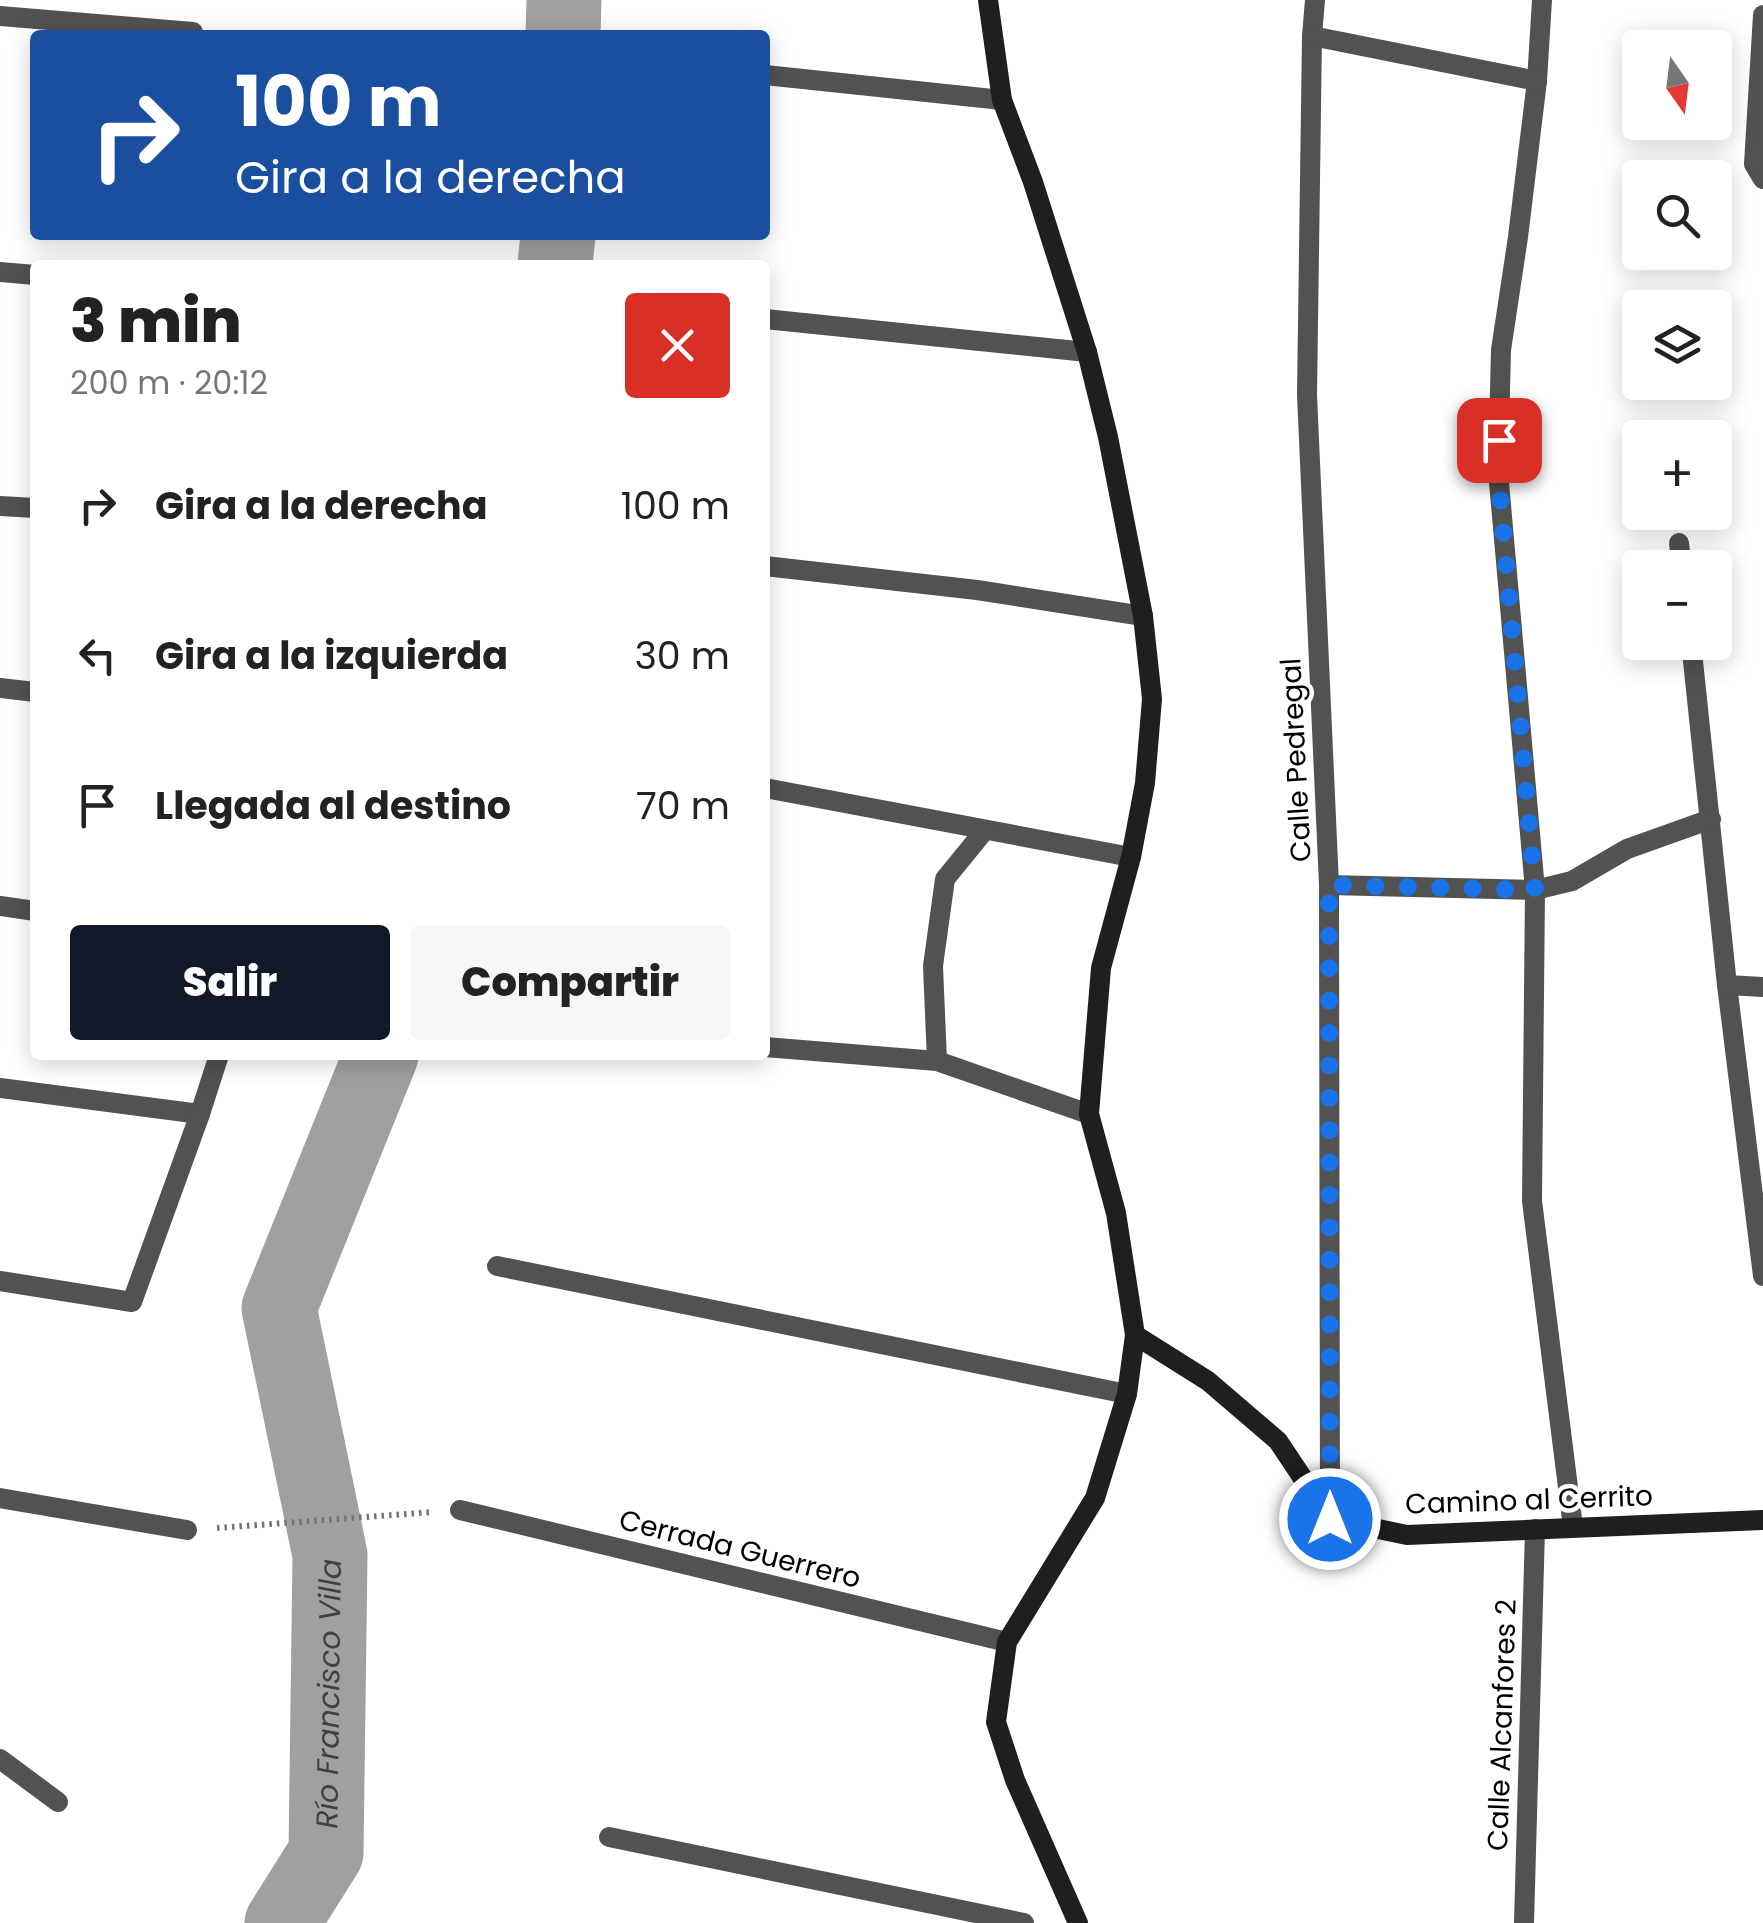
<!DOCTYPE html>
<html lang="es">
<head>
<meta charset="utf-8">
<style>
	:root { --surface:#fff; --page:#f6f6f6; --text:#222; --muted:#767676; --accent:#111827 }
	body { margin:0; font-family:Poppins,sans-serif; background:var(--page); color:var(--text); height:100vh; display:flex; flex-direction:column; font-size:38px; white-space:nowrap }
	* { box-sizing:border-box; margin:0 }
	p { font-size:32px; color:var(--muted) }
	.icon { flex:none; width:55px; height:55px; fill:none; stroke:currentColor; stroke-width:2; stroke-linecap:round; stroke-linejoin:round }
	.map { position:relative; flex:1; overflow:hidden }
	.panel { position:absolute; left:30px; top:260px; width:740px; height:800px; display:flex; flex-direction:column; background:var(--surface); border-radius:10px; box-shadow:0 5px 25px #0003 }
	.panel>* { flex:none }
	.top-card { position:absolute; left:30px; top:30px; width:740px; height:210px; border-radius:10px; box-shadow:0 5px 25px #0003; background:#1a4fa0; color:#fff; overflow:hidden }
	.needle { width:65px; rotate:166deg }
	.buttons { position:absolute; left:1622px; top:30px; display:grid; gap:20px }
	.buttons a { display:grid; place-items:center; width:110px; height:110px; border-radius:10px; background:var(--surface); box-shadow:0 5px 25px #0003; font-size:50px }
	.pin { position:absolute; display:grid; place-items:center; width:85px; height:85px; color:#fff; margin:-42px; border-radius:20px; box-shadow:0 5px 15px #0006 }
	.me { position:absolute; width:110px; margin:-55px; rotate:0deg; stroke-linejoin:round; filter:drop-shadow(0 0 8px #0008) }
	.turn { display:flex; align-items:center; gap:35px; height:210px; padding:0 40px; font-size:45px }
	.turn .icon { width:130px; height:130px; stroke-width:2.5 }
	.turn b { display:block; font-size:70px; line-height:85px }
	.round { display:grid; place-items:center; flex:none; width:105px; height:105px; border-radius:10px; background:var(--page) }
	.head { display:flex; align-items:center; justify-content:space-between; height:170px; padding:0 40px }
	h1 { font-size:60px; font-weight:800; line-height:75px }
	.button { display:flex; gap:20px; margin-top:auto; padding:20px 40px }
	.button a { flex:1; height:115px; border-radius:10px; background:var(--accent); color:#fff; font-size:40px; font-weight:800; line-height:115px; text-align:center }
	.button a+a { background:var(--page); color:var(--text) }
	ul { padding:0; list-style:none }
	li { display:flex; align-items:center; gap:30px; height:150px; padding:0 40px }
	li div { flex:1 }
	li b { display:block; font-size:38px }
	li em { font-style:normal }
	.map>svg:first-child { display:block }
	.lines { fill:none; stroke-linecap:round; stroke-linejoin:round }
	.river { stroke:#a0a0a0; stroke-width:75 }
	.path { stroke:#747474; stroke-width:6; stroke-dasharray:2.5 5; stroke-linecap:butt }
	.street { stroke:#525252; stroke-width:20 }
	.secondary { stroke:#1f1f1f; stroke-width:20 }
	.route { stroke:#1a73e8; stroke-width:18; stroke-dasharray:0 32.4 }
	.labels { text-anchor:middle; dominant-baseline:central; stroke-width:9; stroke-linejoin:round; paint-order:stroke }
	.street-label { font-size:28px; fill:#000; stroke:#fff }
	.water-label { font-size:30px; font-style:italic; fill:#414141; stroke:#fff }
</style>
</head>
<body>
<div class="map">
<svg width="1763" height="1923" viewBox="0 0 1763 1923">
	<rect width="100%" height="100%" fill="#fff"/>
	<g class="lines">
		<g class="river">
			<path d="M563,35L564,0"/>
			<path d="M555,265L558,235"/>
			<path id="s1" d="M282,1923L326,1853L330,1555L279,1308L381,1055"/>
		</g>
		<path class="path" d="M217,1528L433,1512"/>
		<g class="street">
			<path d="M1315,0L1312,36L1307,395L1329,885L1330,1519"/>
			<path d="M1542,0L1537,81L1518,237L1501,350L1498,471L1535,890L1532,1201L1573,1527"/>
			<path d="M1763,15L1754,164L1763,179"/>
			<path d="M0,16L193,32"/>
			<path d="M1312,36L1537,81"/>
			<path d="M765,75L1002,100"/>
			<path d="M0,272L35,275"/>
			<path d="M765,319L1087,352"/>
			<path d="M0,506L35,508"/>
			<path d="M1679,543L1682,568"/>
			<path d="M765,566L977,590L1143,616"/>
			<path d="M1691,642L1727,985L1763,1276"/>
			<path d="M0,688L35,692"/>
			<path d="M765,788L1131,857"/>
			<path d="M1329,885L1535,890L1572,881L1627,849L1711,819"/>
			<path d="M0,906L35,911"/>
			<path d="M1727,985L1763,987"/>
			<path d="M765,1047L937,1061L1089,1114"/>
			<path d="M937,1061L933,966L945,879L985,830"/>
			<path d="M0,1088L200,1114"/>
			<path d="M497,1266L1127,1394"/>
			<path d="M0,1281L132,1302L200,1114L219,1055"/>
			<path d="M0,1498L187,1530"/>
			<path d="M460,1510L1007,1642"/>
			<path d="M0,1759L58,1802"/>
			<path d="M609,1837L1024,1923"/>
			<path d="M1524,1923L1535,1529"/>
		</g>
		<g class="secondary">
			<path d="M988,0L1002,100L1033,182L1087,352L1108,437L1143,616L1152,699L1145,783L1131,857L1101,968L1089,1114L1116,1213L1135,1335L1127,1394L1095,1498L1007,1642L996,1722L1015,1780L1078,1923"/>
			<path d="M1135,1335L1208,1381L1278,1441L1330,1519L1407,1535L1763,1520"/>
		</g>
	</g>
	<g class="lines">
		<path class="route" d="M1330,1519L1329,885L1535,890L1498,471L1499,440"/>
	</g>
	<g class="labels">
		<g class="street-label">
			<text transform="translate(1296 760) rotate(-93)">Calle Pedregal</text>
			<text transform="translate(1529 1500) rotate(-2)">Camino al Cerrito</text>
			<text transform="translate(740 1549) rotate(14)">Cerrada Guerrero</text>
			<text transform="translate(1502 1725) rotate(-88)">Calle Alcanfores 2</text>
		</g>
		<g class="water-label">
			<text stroke="none"><textPath href="#s1" startOffset="242">Río Francisco Villa</textPath></text>
		</g>
	</g>
</svg>
<div class="buttons">
<a><svg class="needle" viewBox="-14 -14 28 28"><path d="M0-13l5 13h-10z" fill="#e53935"/><path d="M0 13l5-13h-10z" fill="#767676"/></svg></a>
<a><svg class="icon" aria-label="search" viewBox="0 0 24 24"><circle cx="10" cy="10" r="6"/><path d="M15 15l6 6"/></svg></a>
<a><svg class="icon" aria-label="layers" viewBox="0 0 24 24"><path d="M12 4l9 5-9 5-9-5zM3 14l9 5 9-5"/></svg></a>
<a>+</a>
<a>−</a>
</div>
<div class="pin" style="left:1499px;top:440px;background:#d93025"><svg class="icon" aria-label="arrive" viewBox="0 0 24 24"><path d="M6 21V4h12l-3 4 3 4H6"/></svg></div>
<svg class="me" style="left:1330px;top:1519px" viewBox="-20 -20 40 40"><circle r="17" fill="#1a73e8" stroke="#fff" stroke-width="3"/><path d="M0-11L8 9 0 5-8 9z" fill="#fff"/></svg>
<div class="top-card">
<div class="turn"><svg class="icon" aria-label="right" viewBox="0 0 24 24"><path d="M7 20v-9h11M14 6l5 5-5 5"/></svg><div><b>100 m</b>Gira a la derecha</div></div>
</div>
<section class="panel">
<div class="head"><div><h1>3 min</h1><p>200 m · 20:12</p></div><a class="round" style="background:#d93025;color:#fff"><svg class="icon" aria-label="close" viewBox="0 0 24 24"><path d="M6 6l12 12M18 6L6 18"/></svg></a></div>
<ul>
<li><svg class="icon" aria-label="right" viewBox="0 0 24 24"><path d="M7 20v-9h11M14 6l5 5-5 5"/></svg><div><b>Gira a la derecha</b></div><em>100 m</em></li>
<li><svg class="icon" aria-label="left" viewBox="0 0 24 24"><path d="M17 20v-9H6M10 6l-5 5 5 5"/></svg><div><b>Gira a la izquierda</b></div><em>30 m</em></li>
<li><svg class="icon" aria-label="arrive" viewBox="0 0 24 24"><path d="M6 21V4h12l-3 4 3 4H6"/></svg><div><b>Llegada al destino</b></div><em>70 m</em></li>
</ul>
<div class="button"><a>Salir</a><a>Compartir</a></div>
</section>
</div>
</body>
</html>
